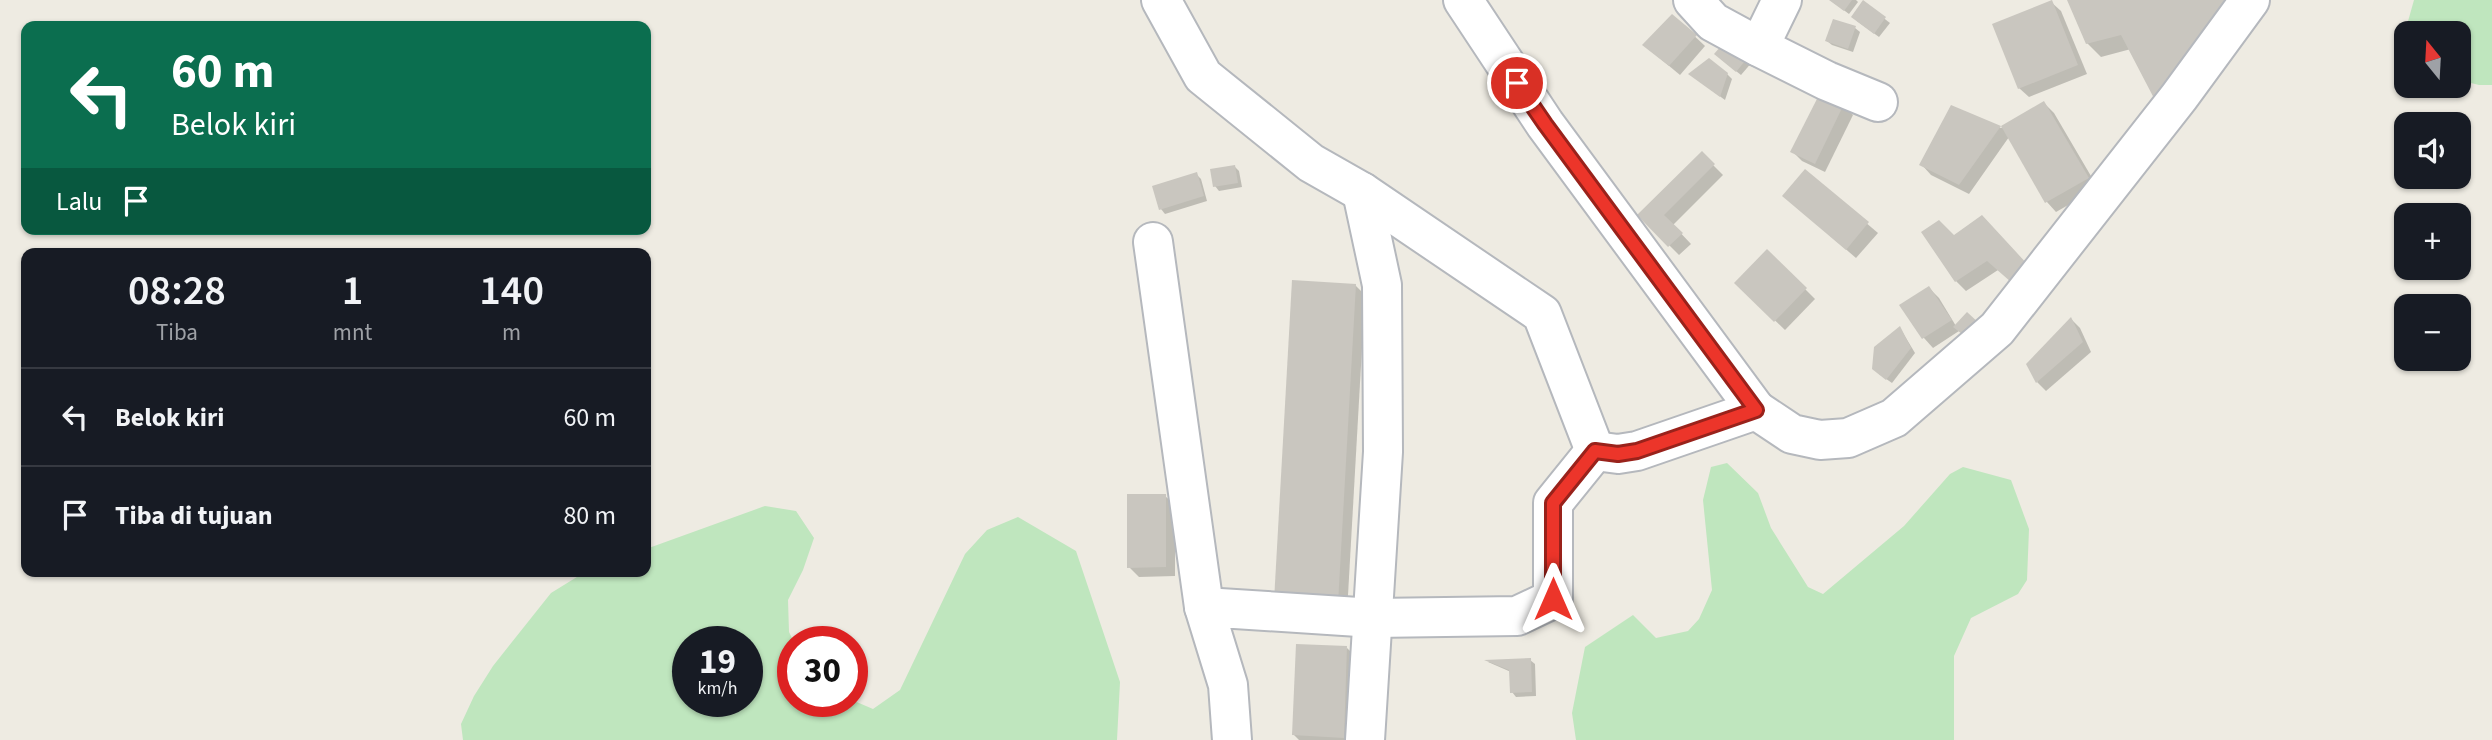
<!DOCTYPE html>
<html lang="id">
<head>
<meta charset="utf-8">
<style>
	:root { --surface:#171b24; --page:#20242c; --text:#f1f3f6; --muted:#9ea1a6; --line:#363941 }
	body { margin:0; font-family:"Source Sans 3",sans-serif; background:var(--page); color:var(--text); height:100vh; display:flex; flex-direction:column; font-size:26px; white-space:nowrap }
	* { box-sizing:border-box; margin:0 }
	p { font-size:23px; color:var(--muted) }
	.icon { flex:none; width:38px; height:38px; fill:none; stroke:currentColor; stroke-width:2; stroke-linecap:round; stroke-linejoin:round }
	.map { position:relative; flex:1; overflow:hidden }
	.side { position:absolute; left:21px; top:248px; width:630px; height:329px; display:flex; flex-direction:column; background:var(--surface); border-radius:14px; box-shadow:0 2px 5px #0004 }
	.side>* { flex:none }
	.banner { position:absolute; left:21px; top:21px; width:630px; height:214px; border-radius:14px; box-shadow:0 2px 5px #0004; background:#0b6e4f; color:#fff; overflow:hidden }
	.needle { width:46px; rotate:342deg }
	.buttons { position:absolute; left:2394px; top:21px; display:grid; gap:14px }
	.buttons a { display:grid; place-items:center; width:77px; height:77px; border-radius:14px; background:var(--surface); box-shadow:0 2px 5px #0004; font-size:35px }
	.speed { position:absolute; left:672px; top:626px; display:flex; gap:14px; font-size:35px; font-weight:700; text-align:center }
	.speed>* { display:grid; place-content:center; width:91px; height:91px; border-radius:50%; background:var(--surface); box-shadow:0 2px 5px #0004; line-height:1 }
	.speed small { font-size:18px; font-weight:400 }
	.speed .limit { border:10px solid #d22; background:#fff; color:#111 }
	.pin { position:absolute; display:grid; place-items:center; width:60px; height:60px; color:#fff; margin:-30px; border:4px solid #fff; border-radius:50%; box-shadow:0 2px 7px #0007 }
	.me { position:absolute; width:77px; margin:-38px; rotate:0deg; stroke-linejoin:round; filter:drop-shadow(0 0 5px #0008) }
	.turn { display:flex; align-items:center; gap:24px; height:147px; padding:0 35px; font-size:32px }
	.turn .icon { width:91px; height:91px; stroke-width:2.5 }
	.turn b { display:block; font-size:49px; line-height:60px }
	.then { display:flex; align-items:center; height:66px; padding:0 35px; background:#0003; gap:14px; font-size:26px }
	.eta { display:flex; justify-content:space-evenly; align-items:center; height:119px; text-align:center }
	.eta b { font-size:42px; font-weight:600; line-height:49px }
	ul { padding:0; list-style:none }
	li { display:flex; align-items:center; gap:21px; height:98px; padding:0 35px; border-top:2px solid var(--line) }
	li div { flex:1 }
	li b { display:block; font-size:26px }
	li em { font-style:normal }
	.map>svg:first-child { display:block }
	.green { fill:#bfe6be; fill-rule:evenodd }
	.shadow { fill:#0003 }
	.building { fill:#c9c6bf }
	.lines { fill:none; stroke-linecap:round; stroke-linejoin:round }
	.minor-casing { stroke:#b5b8bd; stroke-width:42 }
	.minor { stroke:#fff; stroke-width:38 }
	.route-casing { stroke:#99221b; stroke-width:18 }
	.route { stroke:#ec352a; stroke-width:12 }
</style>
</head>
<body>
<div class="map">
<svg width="2492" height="740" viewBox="0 0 2492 740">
	<rect width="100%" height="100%" fill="#eeebe2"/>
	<g class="green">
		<path d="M2414,0H2492V85H2479L2459,80V33H2406V67L2396,64Z"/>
		<path d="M1727,463L1758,493L1771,528L1808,587L1823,594L1904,526L1950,474L1963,467L2011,480L2029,529L2027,580L2018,594L1971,618L1954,656V740H1576L1572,713L1585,647L1633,615L1656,638L1688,631L1699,619L1712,590L1703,500L1711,467Z"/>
		<path d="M765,506L796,511L814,538L803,570L788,600L789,632L794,642L793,702H852V700L873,709L900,690L965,554L987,530L1018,517L1076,551L1120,682L1117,740H463L461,724L474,696L493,666L551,593L585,572H646V549ZM688,642H747V702H688Z"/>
	</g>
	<g class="shadow">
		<path d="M1830,0H1856L1858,2L1849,14Z"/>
		<path d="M2068,0H2254L2131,49L2101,57L2087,43Z"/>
		<path d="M2051,2L2061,11L2087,74L2029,97L2019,88Z"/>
		<path d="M1864,3L1890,23L1879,37L1857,21Z"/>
		<path d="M1673,16L1705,46L1680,75L1644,45Z"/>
		<path d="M1855,28L1860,32L1853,52L1832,45L1827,41Z"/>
		<path d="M1721,59L1753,61L1741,75Z"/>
		<path d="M1727,74L1732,79L1725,100L1695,78Z"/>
		<path d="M2044,103L2054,113L2098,188L2056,212L2047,202L2009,137L1969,194L1931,175L1922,165L1952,107L2001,128Z"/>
		<path d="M1843,106L1853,115L1825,172L1802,161L1792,151Z"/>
		<path d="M1702,154L1723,175L1673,225L1691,244L1679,255L1639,215Z"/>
		<path d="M1234,166L1239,171L1242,187L1219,191L1215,186Z"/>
		<path d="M1805,171L1878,233L1856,258L1784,196Z"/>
		<path d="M1196,174L1201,179L1207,201L1165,214L1161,209Z"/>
		<path d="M1982,218L1998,270L1966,291L1956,281L1924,233L1954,237Z"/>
		<path d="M1767,251L1815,299L1785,330L1736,283Z"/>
		<path d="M1355,285L1365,295L1347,613L1286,610Z"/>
		<path d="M1929,288L1939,298L1959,331L1933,348L1924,338L1902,306Z"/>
		<path d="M2071,319L2080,328L2091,352L2046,391L2037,382Z"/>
		<path d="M1900,328L1915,353L1892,383L1879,374Z"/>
		<path d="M1165,496L1175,505V576L1139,577L1129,567Z"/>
		<path d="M1347,648L1356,657L1353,740H1299L1294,735Z"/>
		<path d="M1530,660L1535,664L1536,696L1516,697L1512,692L1511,672L1488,662Z"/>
	</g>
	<g class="building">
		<path d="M1829,0H1852L1844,11Z"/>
		<path d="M1863,0L1886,17L1874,34L1851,17Z"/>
		<path d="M2052,0L2078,65L2018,89L1992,24Z"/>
		<path d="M2067,0H2239L2157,104L2121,35L2086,44Z"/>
		<path d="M1672,14L1697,35L1669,66L1642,45Z"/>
		<path d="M1833,19L1856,26L1848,49L1825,41Z"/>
		<path d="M1729,37L1750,55L1736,72L1714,54Z"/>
		<path d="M1709,58L1728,73L1720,97L1688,74Z"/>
		<path d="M1820,93L1844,104L1815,164L1790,152Z"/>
		<path d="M2044,101L2089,178L2045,203L2001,126Z"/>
		<path d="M1951,105L2001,126L1959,185L1919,165Z"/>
		<path d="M1702,151L1715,164L1664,215L1683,233L1668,247L1637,215Z"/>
		<path d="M1235,165L1238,183L1213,187L1210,169Z"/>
		<path d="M1805,169L1869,222L1846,250L1782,196Z"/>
		<path d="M1197,172L1204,196L1159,210L1152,186Z"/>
		<path d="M1982,215L2029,266L2011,282L1987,261L1955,282L1921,232L1939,220L1954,235Z"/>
		<path d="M1767,249L1807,288L1774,322L1734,283Z"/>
		<path d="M1292,280L1356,284L1338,604L1274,601Z"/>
		<path d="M1929,286L1952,320L1922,339L1899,305Z"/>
		<path d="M1967,312L1980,324L1962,334L1953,327Z"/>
		<path d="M2071,317L2083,342L2036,383L2026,364Z"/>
		<path d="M1900,326L1911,348L1886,380L1872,369L1874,347Z"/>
		<path d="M1127,494H1166V567L1127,568Z"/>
		<path d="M1296,644L1347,646L1344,738L1292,735Z"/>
		<path d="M1531,658L1532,692L1510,693L1509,670L1484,660Z"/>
	</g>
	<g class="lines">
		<defs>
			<g id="minor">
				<path d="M1161,0L1203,76L1311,163L1362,192L1542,314L1595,451"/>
				<path d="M1463,0L1545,124L1756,410"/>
				<path d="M1693,0L1713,22L1759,47L1827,81L1878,102"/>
				<path d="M1759,47L1782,0"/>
				<path d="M1362,192L1382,285L1383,452L1365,740"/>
				<path d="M1153,242L1204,607"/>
				<path d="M1595,451L1618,454L1637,451L1756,410L1792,434L1820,440L1848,438L1894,418L1997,329L2179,97L2250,0"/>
				<path d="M1232,740L1228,685L1204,607L1374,618L1517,616L1553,599V503L1595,451"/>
			</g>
		</defs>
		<use href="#minor" class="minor-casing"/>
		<use href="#minor" class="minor"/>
	</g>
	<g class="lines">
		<defs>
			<path id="route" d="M1517,83L1545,124L1756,410L1637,451L1618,454L1595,451L1553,503V599"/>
		</defs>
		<use href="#route" class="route-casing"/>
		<use href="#route" class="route"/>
	</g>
</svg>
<div class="buttons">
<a><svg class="needle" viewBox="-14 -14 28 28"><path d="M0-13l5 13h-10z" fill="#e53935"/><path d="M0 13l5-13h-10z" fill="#9ea1a6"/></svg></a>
<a><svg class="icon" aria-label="sound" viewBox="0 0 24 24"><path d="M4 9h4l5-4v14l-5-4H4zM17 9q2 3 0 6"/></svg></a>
<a>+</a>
<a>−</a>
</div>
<div class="speed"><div>19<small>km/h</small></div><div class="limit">30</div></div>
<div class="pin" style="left:1517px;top:83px;background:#d93025"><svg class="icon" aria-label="arrive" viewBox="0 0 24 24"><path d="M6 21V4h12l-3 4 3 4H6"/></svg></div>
<svg class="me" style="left:1553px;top:599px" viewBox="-20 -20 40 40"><path d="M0-17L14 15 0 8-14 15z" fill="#ec352a" stroke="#fff" stroke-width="4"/></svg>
<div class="banner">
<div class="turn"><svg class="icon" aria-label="left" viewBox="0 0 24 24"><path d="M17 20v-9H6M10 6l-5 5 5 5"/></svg><div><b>60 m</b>Belok kiri</div></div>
<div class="then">Lalu<svg class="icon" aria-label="arrive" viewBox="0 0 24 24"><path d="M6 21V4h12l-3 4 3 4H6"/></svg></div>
</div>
<section class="side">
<div class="eta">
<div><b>08:28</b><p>Tiba</p></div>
<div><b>1</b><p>mnt</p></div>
<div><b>140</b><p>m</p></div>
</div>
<ul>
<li><svg class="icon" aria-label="left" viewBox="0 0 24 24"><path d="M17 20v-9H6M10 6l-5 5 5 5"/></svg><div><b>Belok kiri</b></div><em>60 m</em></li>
<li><svg class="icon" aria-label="arrive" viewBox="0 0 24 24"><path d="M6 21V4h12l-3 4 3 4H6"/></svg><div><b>Tiba di tujuan</b></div><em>80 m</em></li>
</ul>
</section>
</div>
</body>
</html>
